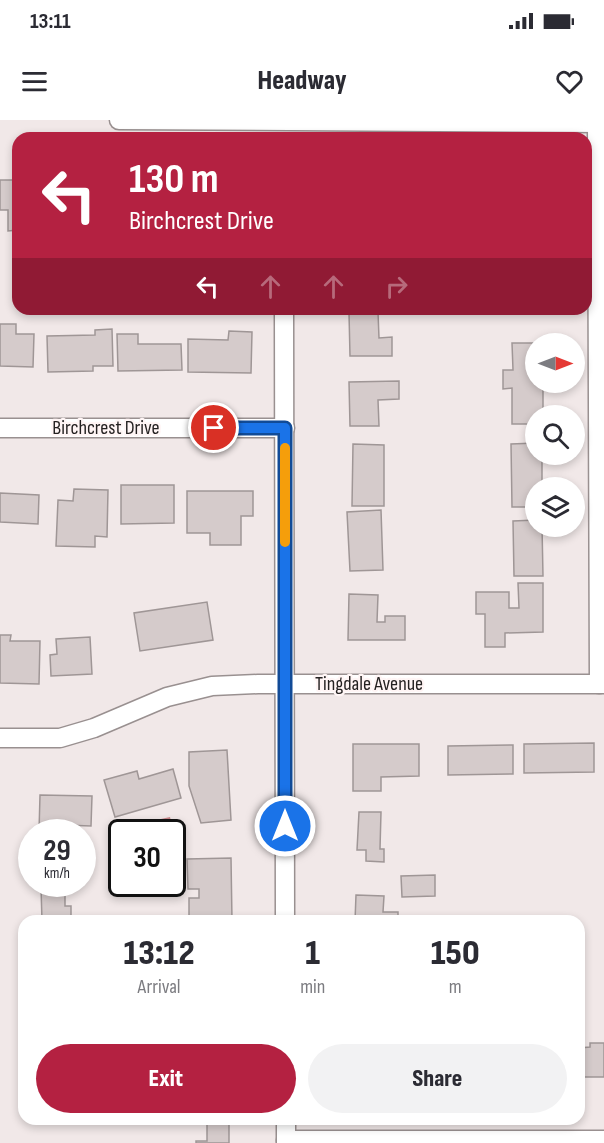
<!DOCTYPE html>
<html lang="en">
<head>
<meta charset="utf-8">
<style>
	:root { --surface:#fff; --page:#f2f2f3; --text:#2b2b33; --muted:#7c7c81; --accent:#b42141 }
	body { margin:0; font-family:"Sofia Sans Condensed",sans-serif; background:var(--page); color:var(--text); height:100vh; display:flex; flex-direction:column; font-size:22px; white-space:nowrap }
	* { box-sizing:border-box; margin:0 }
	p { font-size:20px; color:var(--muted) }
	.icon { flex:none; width:33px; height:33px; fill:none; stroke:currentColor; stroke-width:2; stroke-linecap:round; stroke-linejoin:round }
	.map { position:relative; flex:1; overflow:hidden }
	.panel { position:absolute; left:18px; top:795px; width:567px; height:210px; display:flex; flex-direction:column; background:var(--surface); border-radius:18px; box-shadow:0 3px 9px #0003 }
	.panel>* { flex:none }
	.hud { position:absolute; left:12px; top:12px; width:580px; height:183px; border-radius:18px; box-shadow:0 3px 9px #0003; background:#b42141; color:#fff; overflow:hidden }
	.needle { width:39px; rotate:90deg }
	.controls { position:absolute; left:525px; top:213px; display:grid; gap:12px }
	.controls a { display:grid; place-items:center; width:60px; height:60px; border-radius:50%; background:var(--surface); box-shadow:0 3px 9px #0003; font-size:30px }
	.speed { position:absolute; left:18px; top:699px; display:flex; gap:12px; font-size:30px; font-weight:700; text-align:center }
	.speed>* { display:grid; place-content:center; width:78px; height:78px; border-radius:50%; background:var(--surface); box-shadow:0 3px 9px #0003; line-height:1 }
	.speed small { font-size:15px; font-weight:400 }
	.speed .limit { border:3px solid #111; border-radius:9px; background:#fff; color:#111 }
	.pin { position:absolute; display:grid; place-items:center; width:51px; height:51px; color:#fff; margin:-26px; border:3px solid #fff; border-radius:50%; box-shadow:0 2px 6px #0007 }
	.me { position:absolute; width:66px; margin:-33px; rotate:0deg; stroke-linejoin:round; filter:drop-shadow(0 0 4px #0008) }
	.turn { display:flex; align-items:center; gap:21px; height:126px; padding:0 18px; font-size:27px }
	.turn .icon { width:78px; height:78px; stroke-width:2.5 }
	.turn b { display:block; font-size:42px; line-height:51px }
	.lanes { display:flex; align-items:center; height:57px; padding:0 18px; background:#0003; justify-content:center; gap:30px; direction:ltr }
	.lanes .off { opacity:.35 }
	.eta { display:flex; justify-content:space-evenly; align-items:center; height:102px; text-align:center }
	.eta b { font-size:36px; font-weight:800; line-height:42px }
	.primary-button { display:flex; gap:12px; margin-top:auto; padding:12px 18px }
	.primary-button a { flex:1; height:69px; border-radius:36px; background:var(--accent); color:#fff; font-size:24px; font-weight:800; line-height:69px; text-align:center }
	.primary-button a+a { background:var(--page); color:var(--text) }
	.status { display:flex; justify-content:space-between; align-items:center; height:42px; padding:0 30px; background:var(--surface); direction:ltr }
	.status svg { height:16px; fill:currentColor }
	header { display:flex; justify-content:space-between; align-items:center; height:78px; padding:0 18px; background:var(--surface); font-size:27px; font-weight:800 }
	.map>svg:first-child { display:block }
	.water { fill:#cb868a }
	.building { fill:#d5cbcb; stroke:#9f9696; stroke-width:1.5 }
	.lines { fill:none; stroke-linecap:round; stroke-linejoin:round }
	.street-casing { stroke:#999090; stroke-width:21 }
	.street { stroke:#fff; stroke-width:18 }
	.route-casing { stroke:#114b97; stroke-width:15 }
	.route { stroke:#1a73e8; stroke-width:10 }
	.slow { stroke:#f59e0b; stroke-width:10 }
	.labels { text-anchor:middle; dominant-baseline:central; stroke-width:4.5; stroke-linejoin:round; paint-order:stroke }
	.street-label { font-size:20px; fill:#242121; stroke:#fff5f5 }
</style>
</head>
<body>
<div class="status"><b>13:11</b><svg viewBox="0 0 49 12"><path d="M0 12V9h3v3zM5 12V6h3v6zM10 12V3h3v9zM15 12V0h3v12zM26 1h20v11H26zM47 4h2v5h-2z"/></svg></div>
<header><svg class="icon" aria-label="menu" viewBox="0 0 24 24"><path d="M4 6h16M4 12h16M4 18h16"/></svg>Headway<svg class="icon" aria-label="heart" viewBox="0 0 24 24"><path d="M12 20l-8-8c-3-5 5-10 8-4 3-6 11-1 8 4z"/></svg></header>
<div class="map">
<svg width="604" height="1023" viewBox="0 0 604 1023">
	<rect width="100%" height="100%" fill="#f1e8e8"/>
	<path class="water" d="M170,697L173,709L158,712H140L138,704Z"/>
	<g class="building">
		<path d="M0,60H18V110L8,111V90H0Z"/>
		<path d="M492,189H538V191L492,190Z"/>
		<path d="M378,192L379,218L392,217V236H350L349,193Z"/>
		<path d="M0,204H16V214H34L33,247L0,246Z"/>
		<path d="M112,209L113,246H93V251L48,252L47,216L95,215V210Z"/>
		<path d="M229,211L252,212L251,253L188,252V219L228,220Z"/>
		<path d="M117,214H138V224H181L182,250L118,251Z"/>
		<path d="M512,223H542L536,224V262H543V296H536V304H512V268L503,269V250H513Z"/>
		<path d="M399,261V279L378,280L379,306H350L349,262Z"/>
		<path d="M536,323V334H542V368H536V387H512L511,324Z"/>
		<path d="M353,324L384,325V386H352Z"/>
		<path d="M121,365H174V403L121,404Z"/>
		<path d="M74,369L108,370L107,417L95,416V427L56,426L58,380L73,381Z"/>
		<path d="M187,371H253V396H241V425H210V413H187Z"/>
		<path d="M0,373L39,375L38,404L0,402Z"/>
		<path d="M381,390L383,450L350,451L347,392Z"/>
		<path d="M536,400V406H542L543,456H514L513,401Z"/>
		<path d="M518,463H543V512L505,513V527H485V494H476V472H509V488H519Z"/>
		<path d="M349,474L378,475L377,502H385V496H405V520H348Z"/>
		<path d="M207,482L213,520L140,531L134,493Z"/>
		<path d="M0,515H11L10,521H40L39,564L0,563Z"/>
		<path d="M90,517L92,554L51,556L50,535L57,534L56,519Z"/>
		<path d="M594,623V652L524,653V624Z"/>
		<path d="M353,624H419V656L381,657V671H353Z"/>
		<path d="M513,625V654L448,655V626Z"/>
		<path d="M227,630L231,700L201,703L189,666V632Z"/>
		<path d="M173,649L181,678L115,697L104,660L137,651L139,659Z"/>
		<path d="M40,675L92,676L91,706L64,705L63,712H39Z"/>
		<path d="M359,692H381L380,729H384V742L366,741V730H357Z"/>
		<path d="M231,738L232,801H189V778H199V769H188L187,739Z"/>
		<path d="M435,755V776L402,777L401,756Z"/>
		<path d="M65,766V786H71V801H42L41,767Z"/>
		<path d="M356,775L384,776L383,792H398V801H355Z"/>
		<path d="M590,923H604V957H579V928L590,927Z"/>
		<path d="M207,999H229V1023H196V1021H207Z"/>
	</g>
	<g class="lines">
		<defs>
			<g id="street">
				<path d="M119,0L604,3"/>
				<path d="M597,3L599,564"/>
				<path d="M284,189L285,801"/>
				<path d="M0,308H285"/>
				<path d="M0,618H60L94,608L167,577L212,566L258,564H604"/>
				<path d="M286,999V1023"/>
				<path d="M286,1020H604"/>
			</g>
		</defs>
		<use href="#street" class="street-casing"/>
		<use href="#street" class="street"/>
	</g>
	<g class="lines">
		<defs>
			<path id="route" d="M214,308H285V706"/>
		</defs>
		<use href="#route" class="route-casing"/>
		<use href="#route" class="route"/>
		<path class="slow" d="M285,328V422"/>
	</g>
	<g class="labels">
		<g class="street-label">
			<text x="106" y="308">Birchcrest Drive</text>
			<text x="369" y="564">Tingdale Avenue</text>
		</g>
	</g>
</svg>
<div class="controls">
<a><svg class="needle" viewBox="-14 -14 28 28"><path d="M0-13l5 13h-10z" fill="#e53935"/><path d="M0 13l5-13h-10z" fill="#7c7c81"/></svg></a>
<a><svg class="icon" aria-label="search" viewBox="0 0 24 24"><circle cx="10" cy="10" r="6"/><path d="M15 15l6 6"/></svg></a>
<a><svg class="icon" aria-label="layers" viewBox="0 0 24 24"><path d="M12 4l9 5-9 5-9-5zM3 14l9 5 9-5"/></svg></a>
</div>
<div class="speed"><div>29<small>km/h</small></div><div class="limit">30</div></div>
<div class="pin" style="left:214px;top:308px;background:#d93025"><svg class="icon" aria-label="arrive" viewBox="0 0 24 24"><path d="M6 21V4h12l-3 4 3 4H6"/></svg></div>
<svg class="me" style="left:285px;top:706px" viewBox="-20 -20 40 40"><circle r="17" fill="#1a73e8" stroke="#fff" stroke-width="3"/><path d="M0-11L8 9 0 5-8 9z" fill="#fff"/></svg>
<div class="hud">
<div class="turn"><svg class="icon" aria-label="left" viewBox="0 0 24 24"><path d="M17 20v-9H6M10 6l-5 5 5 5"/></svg><div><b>130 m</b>Birchcrest Drive</div></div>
<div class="lanes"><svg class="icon" aria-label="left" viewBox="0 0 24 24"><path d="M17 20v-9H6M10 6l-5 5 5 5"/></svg><svg class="icon off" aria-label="ahead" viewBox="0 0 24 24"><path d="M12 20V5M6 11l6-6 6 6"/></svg><svg class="icon off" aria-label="ahead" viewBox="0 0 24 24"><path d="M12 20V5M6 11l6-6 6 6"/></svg><svg class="icon off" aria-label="right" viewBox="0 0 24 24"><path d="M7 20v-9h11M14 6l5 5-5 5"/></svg></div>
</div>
<section class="panel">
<div class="eta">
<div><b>13:12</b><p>Arrival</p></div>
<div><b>1</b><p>min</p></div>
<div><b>150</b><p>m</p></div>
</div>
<div class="primary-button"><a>Exit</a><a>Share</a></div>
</section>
</div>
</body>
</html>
